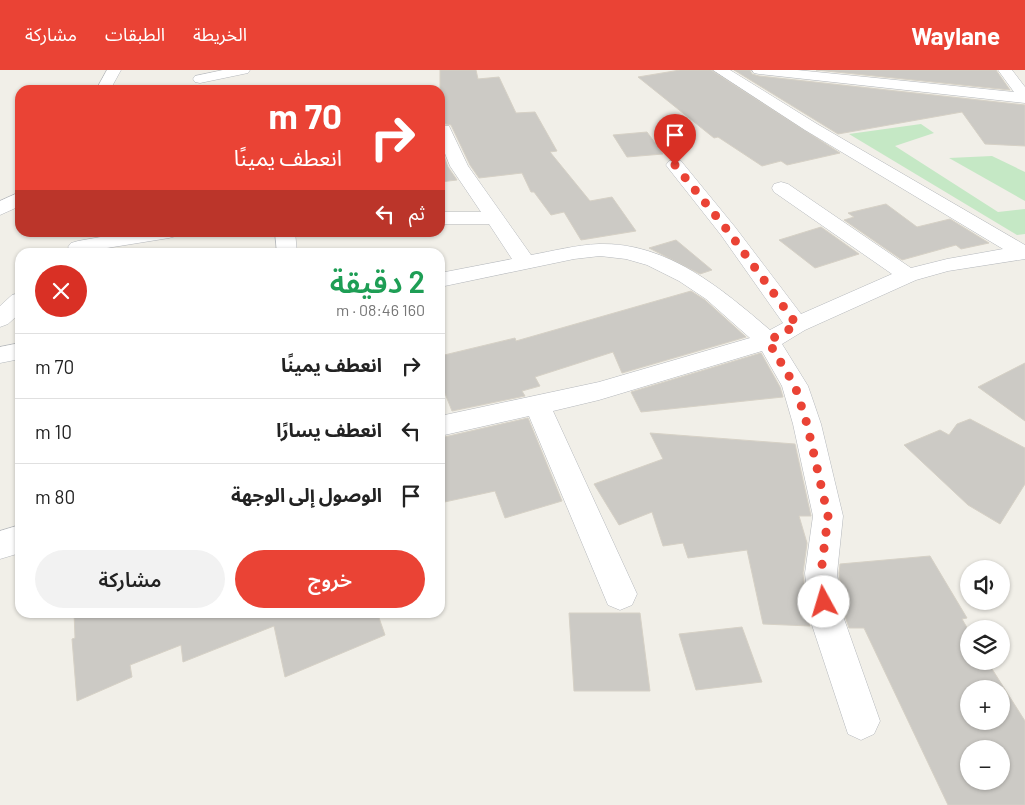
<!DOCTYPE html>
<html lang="ar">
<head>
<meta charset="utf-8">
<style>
	:root { --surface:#fff; --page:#f2f2f2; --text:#222; --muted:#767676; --line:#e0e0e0; --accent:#ea4335 }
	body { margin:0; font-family:Barlow,"Noto Sans Arabic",sans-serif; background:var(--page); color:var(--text); direction:rtl; height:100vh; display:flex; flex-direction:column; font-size:19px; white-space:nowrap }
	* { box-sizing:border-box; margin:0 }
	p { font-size:16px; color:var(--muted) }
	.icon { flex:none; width:28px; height:28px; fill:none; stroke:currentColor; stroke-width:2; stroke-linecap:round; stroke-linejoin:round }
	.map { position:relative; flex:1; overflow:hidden; direction:ltr }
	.details { position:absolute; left:15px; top:178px; width:430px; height:370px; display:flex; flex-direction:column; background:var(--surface); border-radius:15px; box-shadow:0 1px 4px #0004; direction:rtl }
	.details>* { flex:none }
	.top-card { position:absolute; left:15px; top:15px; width:430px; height:152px; border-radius:15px; box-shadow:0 1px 4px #0004; direction:rtl; background:#ea4335; color:#fff; overflow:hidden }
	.tools { position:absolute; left:960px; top:490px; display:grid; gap:10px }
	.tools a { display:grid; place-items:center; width:50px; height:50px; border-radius:50%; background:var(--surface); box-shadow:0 1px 4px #0004; font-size:25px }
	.pin { position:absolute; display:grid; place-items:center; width:42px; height:42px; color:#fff; margin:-51px -21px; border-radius:50% 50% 50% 0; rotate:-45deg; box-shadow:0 0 5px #0007 }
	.pin .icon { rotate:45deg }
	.me { position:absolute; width:55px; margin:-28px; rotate:354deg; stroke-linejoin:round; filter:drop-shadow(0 0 4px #0008) }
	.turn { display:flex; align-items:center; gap:18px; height:105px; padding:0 20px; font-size:22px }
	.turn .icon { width:65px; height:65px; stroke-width:2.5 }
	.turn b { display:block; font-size:35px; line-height:42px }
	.then { display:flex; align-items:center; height:48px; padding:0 20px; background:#0003; gap:10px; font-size:19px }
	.round { display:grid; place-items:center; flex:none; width:52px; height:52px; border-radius:26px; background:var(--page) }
	.summary { display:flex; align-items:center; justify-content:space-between; height:85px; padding:0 20px }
	h1 { font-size:30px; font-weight:600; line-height:38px; color:#1e9e55 }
	.action { display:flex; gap:10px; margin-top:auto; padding:10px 20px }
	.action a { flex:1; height:58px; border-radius:30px; background:var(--accent); color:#fff; font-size:20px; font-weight:600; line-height:58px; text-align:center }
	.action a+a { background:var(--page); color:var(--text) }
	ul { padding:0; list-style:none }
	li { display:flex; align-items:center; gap:15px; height:65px; padding:0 20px; border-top:1px solid var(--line) }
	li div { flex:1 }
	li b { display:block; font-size:19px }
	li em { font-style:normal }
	header { display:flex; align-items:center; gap:30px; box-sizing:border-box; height:70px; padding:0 25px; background:var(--accent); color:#fff }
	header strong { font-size:24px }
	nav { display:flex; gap:28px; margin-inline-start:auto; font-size:18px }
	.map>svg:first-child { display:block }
	.green { fill:#c5e8c5 }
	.building { fill:#cccac5; stroke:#d6d1c6; fill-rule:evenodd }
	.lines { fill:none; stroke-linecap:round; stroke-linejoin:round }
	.street-casing { stroke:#b5b8bc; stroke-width:1 }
	.street { fill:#fff; fill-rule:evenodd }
	.route { stroke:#ea4335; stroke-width:9; stroke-dasharray:0 16.2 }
</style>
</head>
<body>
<header>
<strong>Waylane</strong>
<nav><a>الخريطة</a><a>الطبقات</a><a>مشاركة</a></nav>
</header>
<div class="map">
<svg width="1025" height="735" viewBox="0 0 1025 735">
	<rect width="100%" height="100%" fill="#f1efe8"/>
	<g class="green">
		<path d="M921,54L934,63L895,76L998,142L1025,139V164L1017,165L849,64Z"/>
		<path d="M992,86L1025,102V131L949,88Z"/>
	</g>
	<g class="building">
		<path d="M440,0H476L478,9L499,7L516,43L535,42L557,81L550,82L590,131L612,127L636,161L581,170L564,142L551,145L534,122H531L522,103L479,108L470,95L451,55L440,53Z"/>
		<path d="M680,0H711L840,83L787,95L781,91L762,96L718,67L714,68L638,7Z"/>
		<path d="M734,0H750L752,4L759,6L1025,35V76L985,74L962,42L838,64Z"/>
		<path d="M816,0H996L1010,20Z"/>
		<path d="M647,62L663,84L627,87L613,65Z"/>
		<path d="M440,76L448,97L457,110L440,112Z"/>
		<path d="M886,134L917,157L950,149L989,173L961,179L956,175L902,190L844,150L854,147L848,143Z"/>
		<path d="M821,157L859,184L815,198L779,170Z"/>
		<path d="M676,170L712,200L700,204L649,178Z"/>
		<path d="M691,221L705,230L746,267L622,303L613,282L535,307L540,316L522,321L525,326L452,341L440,311V286L515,268L516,271Z"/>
		<path d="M761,283L780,317L783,327L641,342L631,322Z"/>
		<path d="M1025,293V351L978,317Z"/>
		<path d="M528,348L562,431L505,448L495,421L440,433V368Z"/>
		<path d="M970,349L1025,378V414L1000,454L968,435L904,375L940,360L949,365L957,354Z"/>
		<path d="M650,363L795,374L811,446H799L807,473L803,503L807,546L810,556L763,554L747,480L688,488L683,473L663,476L652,442L619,455L594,414L663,389Z"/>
		<path d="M930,486L967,548L962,549L969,561V591H987L1025,651V735H948L864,558H849L845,546L839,503L840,494ZM969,619H1001V651H969ZM969,679H1001V711H969Z"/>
		<path d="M74,542H377L385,565L285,607L274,556L183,592L181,575L130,595L132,607L77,631L72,569L75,568Z"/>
		<path d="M569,543H640L650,621H574Z"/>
		<path d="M742,557L762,612L696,620L679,564Z"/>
	</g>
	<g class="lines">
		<defs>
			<g id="street">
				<path d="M107,0H121L110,20H96Z"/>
				<path d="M223,0H250L248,3L200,13L195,12L193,9L195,6Z"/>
				<path d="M713,0H730L817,54L1025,175V189L948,201L916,210L805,260L782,274L808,316L821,354L843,446L837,503L843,546L880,651L874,664L861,670L848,664L809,546L805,503L813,446L793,354L782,316L762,281L599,330L553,341L637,524L632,535L620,540L608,535L529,346L440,366V346L599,312L750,268L706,229L679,211L647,195L626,189L600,186L574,189L440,217V203L512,189L489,154H440V142H481L450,96L440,71V55L449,56L468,96L531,185C553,181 576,175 599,174C667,172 722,219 770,260L783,253L721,165L669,99L666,95L669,91L675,90L681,91L735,157L801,244L892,204L774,122L772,118L774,114L781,112L788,114L911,198L947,189L1003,179L805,60Z"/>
				<path d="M752,0H797L1014,22L998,0H1012L1025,17V33L759,4L754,3Z"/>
				<path d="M20,122V136L0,145V131Z"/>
				<path d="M129,162H179L176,166L169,168L82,182L71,181L68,177L71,173L78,171Z"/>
				<path d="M275,162H295L297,182H277Z"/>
				<path d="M20,223V243L8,254L0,257V236L12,225Z"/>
				<path d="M20,273V289L0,293V277Z"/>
				<path d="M20,455V483L0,489V461Z"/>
			</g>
		</defs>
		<use href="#street" class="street-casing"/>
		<use href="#street" class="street"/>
	</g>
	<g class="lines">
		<path class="route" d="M675,95L728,161L797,255L768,271L795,316L807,354L828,446L821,503L824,532"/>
	</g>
</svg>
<div class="tools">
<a><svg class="icon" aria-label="sound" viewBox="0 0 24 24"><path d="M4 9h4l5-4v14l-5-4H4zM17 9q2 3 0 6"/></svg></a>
<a><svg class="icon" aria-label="layers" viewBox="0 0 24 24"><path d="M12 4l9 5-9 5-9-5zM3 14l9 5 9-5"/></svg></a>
<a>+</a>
<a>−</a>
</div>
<div class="pin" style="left:675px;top:95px;background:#d93025"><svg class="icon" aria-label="arrive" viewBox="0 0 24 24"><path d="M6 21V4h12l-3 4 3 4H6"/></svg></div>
<svg class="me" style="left:824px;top:532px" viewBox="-20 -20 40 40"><circle r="19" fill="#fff"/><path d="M0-13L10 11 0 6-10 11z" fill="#ea4335"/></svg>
<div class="top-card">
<div class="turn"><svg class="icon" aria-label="right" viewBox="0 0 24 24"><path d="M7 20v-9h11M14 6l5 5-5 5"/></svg><div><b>70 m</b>انعطف يمينًا</div></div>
<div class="then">ثم<svg class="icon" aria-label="left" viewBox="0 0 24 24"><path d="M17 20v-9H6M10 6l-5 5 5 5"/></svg></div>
</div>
<section class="details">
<div class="summary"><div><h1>2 دقيقة</h1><p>160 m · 08:46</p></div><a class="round" style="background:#d93025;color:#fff"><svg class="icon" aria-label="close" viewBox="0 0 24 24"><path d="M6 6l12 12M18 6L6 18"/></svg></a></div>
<ul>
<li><svg class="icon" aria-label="right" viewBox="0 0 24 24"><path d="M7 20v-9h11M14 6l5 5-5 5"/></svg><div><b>انعطف يمينًا</b></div><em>70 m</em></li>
<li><svg class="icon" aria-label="left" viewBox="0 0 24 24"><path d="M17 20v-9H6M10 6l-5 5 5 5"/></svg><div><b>انعطف يسارًا</b></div><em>10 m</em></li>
<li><svg class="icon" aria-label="arrive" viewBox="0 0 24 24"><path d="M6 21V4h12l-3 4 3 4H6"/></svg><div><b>الوصول إلى الوجهة</b></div><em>80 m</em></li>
</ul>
<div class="action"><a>خروج</a><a>مشاركة</a></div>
</section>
</div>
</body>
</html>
